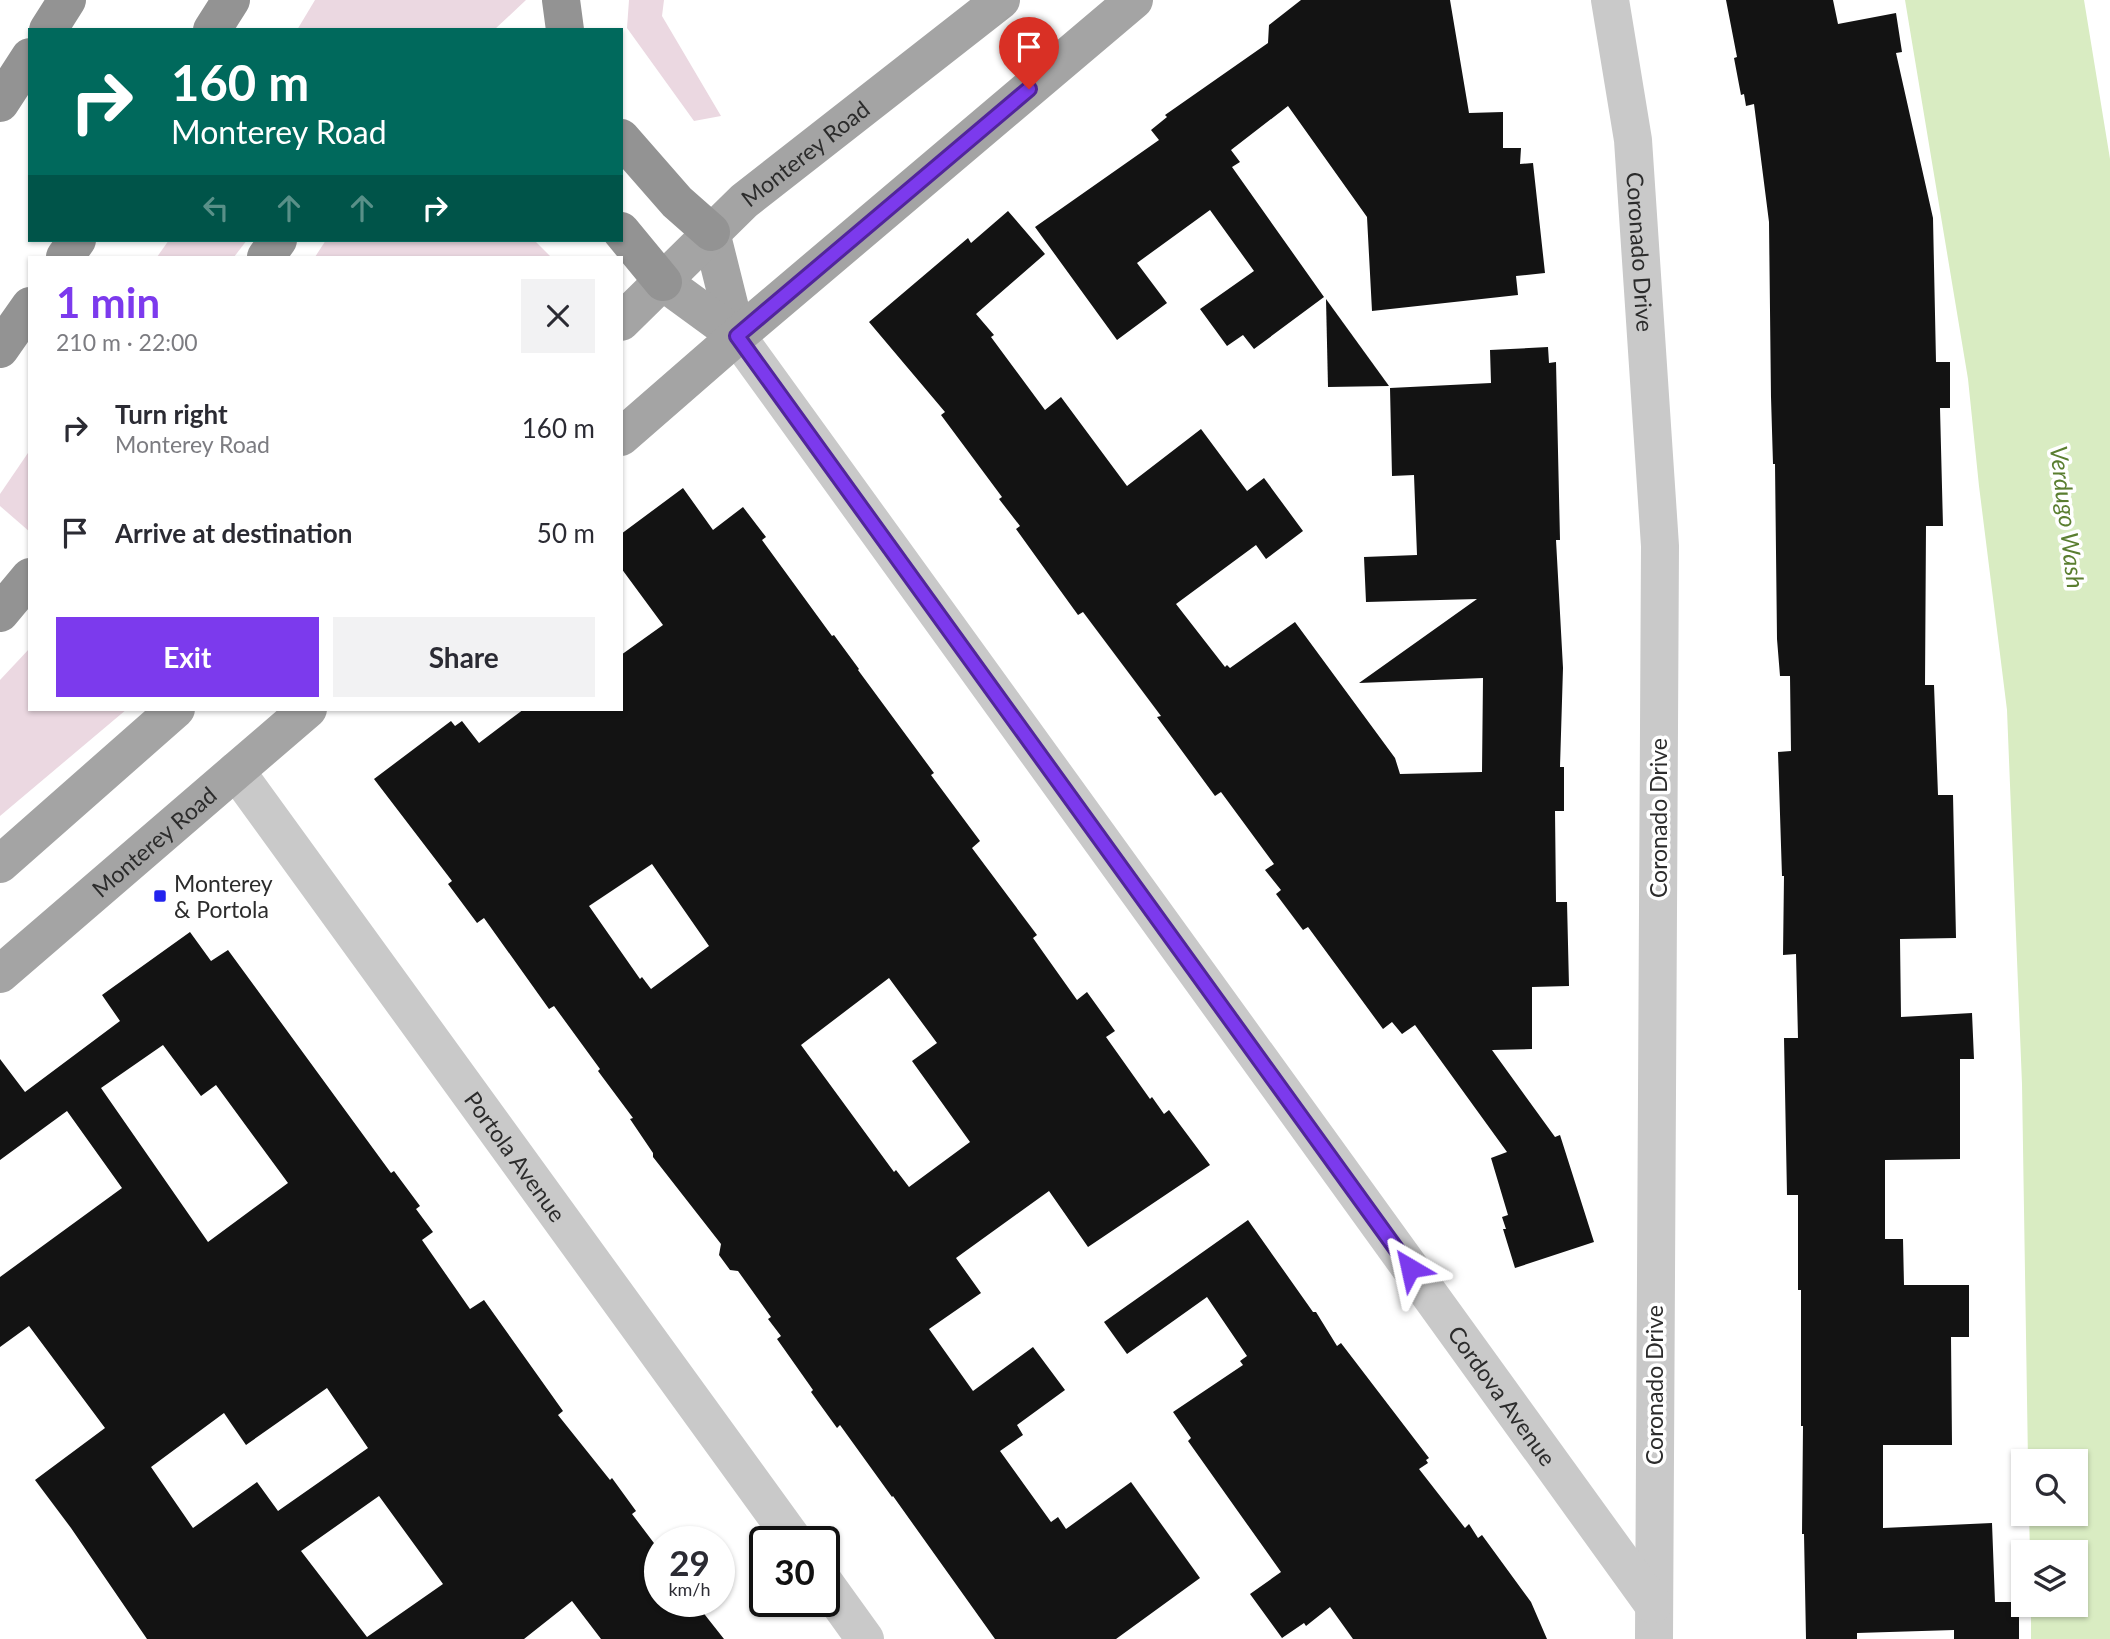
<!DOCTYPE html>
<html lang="en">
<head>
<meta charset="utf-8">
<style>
	:root { --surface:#fff; --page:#f2f2f3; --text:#2b2b33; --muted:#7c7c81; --accent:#7c3aed }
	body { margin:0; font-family:Lato,sans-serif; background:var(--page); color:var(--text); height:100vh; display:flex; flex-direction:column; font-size:26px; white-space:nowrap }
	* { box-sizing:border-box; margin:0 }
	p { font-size:23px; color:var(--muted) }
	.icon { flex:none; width:38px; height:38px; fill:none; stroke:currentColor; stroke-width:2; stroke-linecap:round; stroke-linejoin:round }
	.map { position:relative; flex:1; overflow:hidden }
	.panel { position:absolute; left:28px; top:256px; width:595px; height:455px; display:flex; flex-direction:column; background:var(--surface); border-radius:0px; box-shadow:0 2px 5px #0004 }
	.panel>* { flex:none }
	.top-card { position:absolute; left:28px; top:28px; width:595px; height:214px; border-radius:0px; box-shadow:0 2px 5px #0004; background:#00695c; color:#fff; overflow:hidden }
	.tools { position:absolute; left:2011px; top:1449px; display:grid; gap:14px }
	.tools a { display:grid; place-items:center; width:77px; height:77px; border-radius:0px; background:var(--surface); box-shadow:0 2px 5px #0004; font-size:35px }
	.speed { position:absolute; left:644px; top:1526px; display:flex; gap:14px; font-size:35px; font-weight:700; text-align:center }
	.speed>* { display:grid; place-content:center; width:91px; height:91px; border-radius:50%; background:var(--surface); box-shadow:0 2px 5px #0004; line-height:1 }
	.speed small { font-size:18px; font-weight:400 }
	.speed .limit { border:4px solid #111; border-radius:10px; background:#fff; color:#111 }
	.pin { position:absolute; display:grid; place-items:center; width:60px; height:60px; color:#fff; margin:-72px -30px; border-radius:50% 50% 50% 0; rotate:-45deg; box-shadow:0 0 7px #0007 }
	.pin .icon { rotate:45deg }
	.me { position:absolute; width:77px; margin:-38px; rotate:324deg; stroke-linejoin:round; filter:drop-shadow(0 0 5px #0008) }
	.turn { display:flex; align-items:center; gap:24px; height:147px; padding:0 28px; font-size:32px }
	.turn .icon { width:91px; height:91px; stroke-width:2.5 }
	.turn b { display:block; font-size:49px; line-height:60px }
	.lanes { display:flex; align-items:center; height:66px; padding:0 28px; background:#0003; justify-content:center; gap:35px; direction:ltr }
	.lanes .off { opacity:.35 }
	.round { display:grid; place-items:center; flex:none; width:74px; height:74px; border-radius:0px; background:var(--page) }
	.head { display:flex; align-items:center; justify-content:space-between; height:119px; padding:0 28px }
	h1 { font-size:42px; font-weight:700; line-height:52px; color:var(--accent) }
	.cta { display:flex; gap:14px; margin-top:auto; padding:14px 28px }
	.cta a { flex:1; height:80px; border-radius:0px; background:var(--accent); color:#fff; font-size:28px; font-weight:700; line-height:80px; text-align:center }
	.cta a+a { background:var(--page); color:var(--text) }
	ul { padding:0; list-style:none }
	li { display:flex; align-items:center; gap:21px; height:105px; padding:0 28px }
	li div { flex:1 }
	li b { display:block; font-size:26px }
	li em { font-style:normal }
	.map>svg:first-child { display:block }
	.green { fill:#ebd8e1 }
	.water { fill:#d9ecc2 }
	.building { fill:#131313; fill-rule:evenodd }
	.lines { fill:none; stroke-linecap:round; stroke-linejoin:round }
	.minor { stroke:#c9c9c9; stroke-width:38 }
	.major { stroke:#a4a4a4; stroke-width:38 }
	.highway { stroke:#939393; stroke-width:38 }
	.route-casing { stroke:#51269a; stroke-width:18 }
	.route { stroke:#7c3aed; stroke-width:12 }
	.poi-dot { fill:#2223ee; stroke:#fff; stroke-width:2.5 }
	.labels { text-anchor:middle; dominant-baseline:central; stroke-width:7; stroke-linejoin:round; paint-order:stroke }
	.street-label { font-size:23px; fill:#2c2c2c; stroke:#fff }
	.poi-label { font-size:23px; fill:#2c2c2c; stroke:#fff; text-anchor:start }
	.water-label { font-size:24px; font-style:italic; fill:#5a7e30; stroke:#fff }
</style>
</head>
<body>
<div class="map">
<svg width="2110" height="1639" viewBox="0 0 2110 1639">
	<rect width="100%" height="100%" fill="#fff"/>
	<g class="green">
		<path d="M315,0H526L494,30H297Z"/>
		<path d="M629,0H664L662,16L721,116L694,121L627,28Z"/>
		<path d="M169,240H247L234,257H157Z"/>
		<path d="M326,240H534L551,257H315Z"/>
		<path d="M30,450V532L0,506V494Z"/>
		<path d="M30,648V709H127L0,816V680Z"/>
	</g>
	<path class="water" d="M1905,0H2084L2110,159V1639H2031V1605H2076V1552H2030L2029,1514H2076V1461H2028L2022,1084L2007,710L1979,486L1968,379Z"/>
	<g class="building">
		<path d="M1301,0H1450L1469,113L1503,112V148H1521L1520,164L1533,163L1545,273L1516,276L1518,295L1372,311L1367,217L1288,106L1231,150L1240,162L1232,167L1324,297L1254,349L1243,335L1227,346L1200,309L1254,271L1210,210L1137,263L1167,303L1117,340L1035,227L1159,140L1151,130L1167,117L1165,115L1268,43L1269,25Z"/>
		<path d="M1726,0H1833L1838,24L1896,13L1902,52L1896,53L1933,218L1936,362H1950V408H1940L1943,526H1926L1925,685H1934L1938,795H1953L1956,938L1900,939L1901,1017L1972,1013L1974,1059H1960V1159L1885,1160V1239H1903L1904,1285H1969V1337H1951L1952,1445H1883V1528L1992,1523L1995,1602H2019V1639H1954V1630L1857,1633V1639H1806L1804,1534H1802L1803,1426H1801V1290H1798V1195H1787L1784,1038H1798L1796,954L1783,955L1784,876H1782L1778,752L1791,751L1790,676H1780L1777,639L1775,464H1773L1771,397L1769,222L1754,104L1746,106L1744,94L1741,95L1734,58L1737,57Z"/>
		<path d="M1008,211L1045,254L976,314L994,335L991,337L1045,410L1061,397L1127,486L1201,429L1247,491L1264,478L1303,531L1266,559L1256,545L1176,604L1225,667L1227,665L1230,668L1295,622L1395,758L1400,774L1482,772L1483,678L1359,683L1477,599L1366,602L1364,557L1417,555L1414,475L1392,476L1390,388L1491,383L1490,350L1548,347L1549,363L1556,362L1560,540H1556L1563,668L1560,767H1564V811H1555L1556,902H1567L1569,986L1532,987V1049L1492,1050L1555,1137L1560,1135L1594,1242L1515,1268L1503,1229H1506L1502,1217L1508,1215L1491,1158L1507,1152L1415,1025L1402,1034L1392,1022L1383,1029L1308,927L1303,930L1276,894L1281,890L1265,870L1274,864L1221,792L1215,796L1157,717L1161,716L1083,612L1078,615L1057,586L1016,529L1020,526L999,499L1002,497L941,415L945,412L869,322L968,238L971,243Z"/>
		<path d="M1326,299L1389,386L1328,387Z"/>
		<path d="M683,488L713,530L743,507L766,537L762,540L832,636L834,635L859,669L858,670L934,773L931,775L980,841L972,848L1037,935L1033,938L1077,1000L1087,992L1115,1031L1106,1037L1150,1099L1152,1097L1164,1114L1169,1110L1210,1165L1088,1247L1049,1191L956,1258L981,1293L929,1329L973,1391L1033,1347L1065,1390L1017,1425L1023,1435L1000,1451L1051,1522L1058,1517L1066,1529L1131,1482L1200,1578L1116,1639H995L893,1496L892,1497L840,1425L837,1428L811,1392L813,1390L777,1339L781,1336L768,1319L771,1317L738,1271L730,1270L719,1255L721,1244L653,1157V1153L630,1119L633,1118L598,1071L600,1069L554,1006L549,1009L484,918L477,923L448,884L452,881L374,779L451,721L455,726L462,721L479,743L524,709H621V655L663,625L621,568V534ZM652,864L709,946L651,989L642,977L640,979L589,906ZM889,978L937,1043L912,1061L970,1142L909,1187L896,1170L894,1172L801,1045Z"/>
		<path d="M190,932L211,961L228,950L391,1173L394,1171L420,1206L416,1209L433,1232L422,1240L470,1309L484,1300L563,1411L558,1415L610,1480L612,1478L636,1511L632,1514L660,1551V1601H694L724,1639H601L572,1601L524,1639H147L71,1528L35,1480L105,1428L29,1326L0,1347V1277L122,1188L67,1111L0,1160V1059L25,1092L120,1021L102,995ZM163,1045L201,1096L216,1085L288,1183L208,1242L101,1088ZM327,1388L368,1448L278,1511L257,1482L193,1528L151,1467L224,1413L246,1445ZM379,1496L443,1584L367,1637L301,1551Z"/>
		<path d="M1248,1220L1313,1312H1316L1337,1346L1341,1343L1429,1458L1426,1460L1428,1463L1419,1469L1465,1528L1469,1524L1478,1538L1482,1535L1531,1602L1547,1639H1353L1330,1607L1306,1626L1304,1623L1282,1638L1250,1594L1281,1572L1188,1441L1191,1438L1173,1412L1243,1365L1240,1361L1247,1356L1207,1297L1127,1354L1104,1322Z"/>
	</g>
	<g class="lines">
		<g class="minor">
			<path id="s1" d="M1610,0L1633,140L1660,546L1654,1639"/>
			<path id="s2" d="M737,336L1653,1604"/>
			<path id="s3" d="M236,771L795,1542"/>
			<path d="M824,1582L865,1639"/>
		</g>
		<g class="major">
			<path d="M711,232L737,336"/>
			<path d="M663,282L737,336"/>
			<path id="s4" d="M621,322L744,201L1001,0"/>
			<path d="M621,437L737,336L1134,0"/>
			<path d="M0,864L176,709"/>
			<path id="s5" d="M0,974L308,709"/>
		</g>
		<g class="highway">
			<path d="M561,0L565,30"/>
			<path d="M48,30L67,0"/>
			<path d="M212,30L231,0"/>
			<path d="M0,103L30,57"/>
			<path d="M621,138L677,202L711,232"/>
			<path d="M621,231L663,282"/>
			<path d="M65,257L77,240"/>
			<path d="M266,257L278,240"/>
			<path d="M0,349L30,306"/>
			<path d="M0,613L30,577"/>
		</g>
	</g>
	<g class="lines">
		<defs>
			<path id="route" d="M1029,89L737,336L1410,1268"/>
		</defs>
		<use href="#route" class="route-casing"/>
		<use href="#route" class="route"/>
	</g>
	<rect class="poi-dot" x="153" y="889" width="14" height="14" rx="3.5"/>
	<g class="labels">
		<g class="street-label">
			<text stroke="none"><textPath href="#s4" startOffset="250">Monterey Road</textPath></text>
			<text stroke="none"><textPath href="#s1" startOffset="254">Coronado Drive</textPath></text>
			<text transform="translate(1658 818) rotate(-90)">Coronado Drive</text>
			<text stroke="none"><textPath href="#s5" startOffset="203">Monterey Road</textPath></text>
			<text stroke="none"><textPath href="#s3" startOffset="476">Portola Avenue</textPath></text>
			<text transform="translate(1654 1385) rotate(-90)">Coronado Drive</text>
			<text stroke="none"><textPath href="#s2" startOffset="1307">Cordova Avenue</textPath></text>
		</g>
		<g class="poi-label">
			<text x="174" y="883">Monterey<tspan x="174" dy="26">&amp; Portola</tspan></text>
		</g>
		<g class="water-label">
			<text transform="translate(2068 517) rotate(83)">Verdugo Wash</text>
		</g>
	</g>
</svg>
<div class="tools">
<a><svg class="icon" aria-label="search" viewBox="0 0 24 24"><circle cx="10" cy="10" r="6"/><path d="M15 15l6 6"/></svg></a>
<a><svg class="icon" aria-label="layers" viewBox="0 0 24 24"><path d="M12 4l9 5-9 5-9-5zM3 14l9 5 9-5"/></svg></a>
</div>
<div class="speed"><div>29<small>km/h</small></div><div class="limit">30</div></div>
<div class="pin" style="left:1029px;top:89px;background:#d93025"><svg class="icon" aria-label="arrive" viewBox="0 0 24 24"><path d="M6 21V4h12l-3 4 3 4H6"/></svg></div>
<svg class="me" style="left:1410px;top:1268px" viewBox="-20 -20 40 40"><path d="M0-17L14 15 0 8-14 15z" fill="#7c3aed" stroke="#fff" stroke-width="4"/></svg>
<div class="top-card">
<div class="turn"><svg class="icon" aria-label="right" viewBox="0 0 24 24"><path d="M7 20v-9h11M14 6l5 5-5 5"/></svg><div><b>160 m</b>Monterey Road</div></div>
<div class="lanes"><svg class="icon off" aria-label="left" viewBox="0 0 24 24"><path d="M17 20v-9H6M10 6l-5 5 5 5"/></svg><svg class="icon off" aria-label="ahead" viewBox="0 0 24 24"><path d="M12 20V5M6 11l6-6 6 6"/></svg><svg class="icon off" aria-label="ahead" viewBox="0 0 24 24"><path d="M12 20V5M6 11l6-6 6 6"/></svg><svg class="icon" aria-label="right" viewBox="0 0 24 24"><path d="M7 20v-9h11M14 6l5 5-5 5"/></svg></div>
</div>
<section class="panel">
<div class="head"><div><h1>1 min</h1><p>210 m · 22:00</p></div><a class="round"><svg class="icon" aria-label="close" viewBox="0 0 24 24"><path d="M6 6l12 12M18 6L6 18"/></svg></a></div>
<ul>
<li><svg class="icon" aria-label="right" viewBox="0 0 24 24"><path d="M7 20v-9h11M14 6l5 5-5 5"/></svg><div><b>Turn right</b><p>Monterey Road</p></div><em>160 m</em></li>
<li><svg class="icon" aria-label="arrive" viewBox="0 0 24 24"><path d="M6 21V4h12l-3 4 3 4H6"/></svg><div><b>Arrive at destination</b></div><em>50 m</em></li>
</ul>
<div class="cta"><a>Exit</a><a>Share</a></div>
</section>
</div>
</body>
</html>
